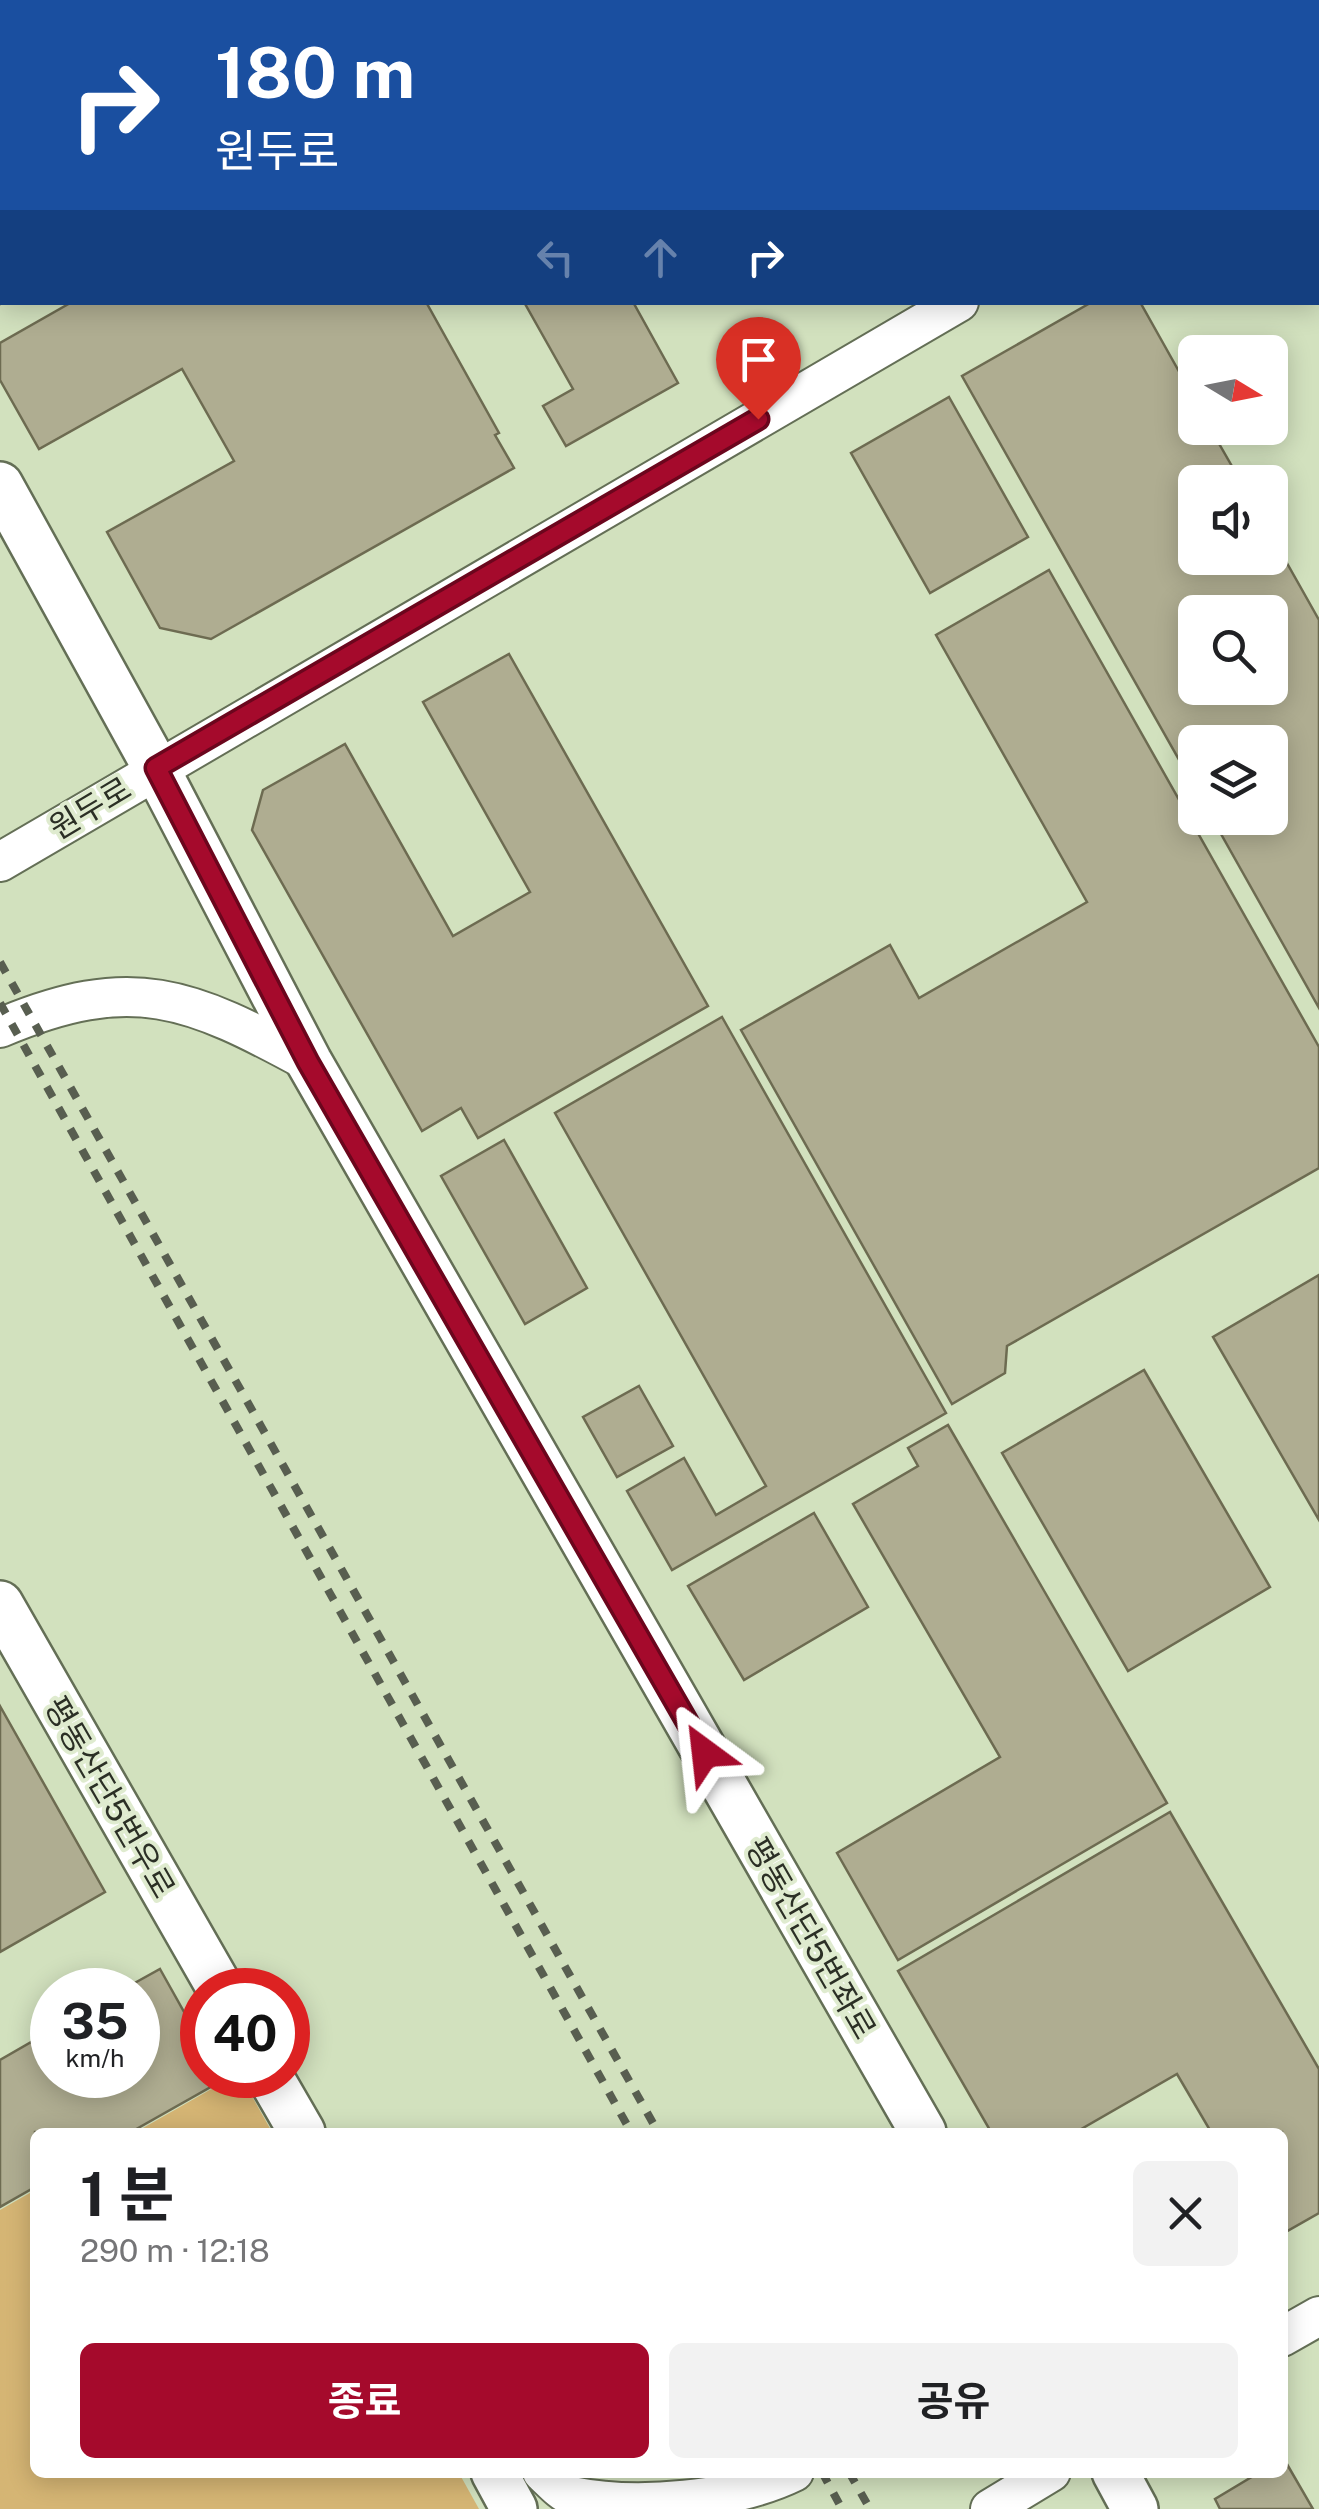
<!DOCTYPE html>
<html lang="ko">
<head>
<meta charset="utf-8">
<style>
	:root { --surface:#fff; --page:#f2f2f2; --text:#202124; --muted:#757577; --accent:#a50a2c }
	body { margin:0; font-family:"Public Sans","Noto Sans KR",sans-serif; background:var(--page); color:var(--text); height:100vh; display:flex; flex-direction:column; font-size:38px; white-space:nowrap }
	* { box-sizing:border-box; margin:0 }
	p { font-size:32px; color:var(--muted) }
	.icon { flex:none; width:55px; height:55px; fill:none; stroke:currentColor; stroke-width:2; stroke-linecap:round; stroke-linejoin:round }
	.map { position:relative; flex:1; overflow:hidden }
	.side { position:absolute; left:30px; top:2128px; width:1258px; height:350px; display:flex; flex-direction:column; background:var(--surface); border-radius:15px; box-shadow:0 5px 25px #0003 }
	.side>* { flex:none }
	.hud { position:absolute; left:0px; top:0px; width:1320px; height:305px; box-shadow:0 5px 25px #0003; background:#1a4fa0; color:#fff; overflow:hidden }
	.needle { width:65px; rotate:100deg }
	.tools { position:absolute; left:1178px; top:335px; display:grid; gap:20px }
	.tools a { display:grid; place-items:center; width:110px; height:110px; border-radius:15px; background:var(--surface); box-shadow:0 5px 25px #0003; font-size:50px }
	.speed { position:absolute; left:30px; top:1968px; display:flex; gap:20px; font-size:50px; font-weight:700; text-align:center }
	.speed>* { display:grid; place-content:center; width:130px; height:130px; border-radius:50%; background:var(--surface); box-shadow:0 5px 25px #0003; line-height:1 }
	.speed small { font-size:25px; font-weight:400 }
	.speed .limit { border:15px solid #d22; background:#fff; color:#111 }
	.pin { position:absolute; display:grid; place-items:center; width:85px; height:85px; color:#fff; margin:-102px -42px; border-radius:50% 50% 50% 0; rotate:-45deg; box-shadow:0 0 10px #0007 }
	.pin .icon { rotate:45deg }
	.me { position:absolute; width:110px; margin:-55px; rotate:330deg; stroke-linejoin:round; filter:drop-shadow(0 0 8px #0008) }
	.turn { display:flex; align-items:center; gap:35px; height:210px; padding:0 50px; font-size:45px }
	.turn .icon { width:130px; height:130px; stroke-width:2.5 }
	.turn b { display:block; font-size:70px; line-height:85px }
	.lanes { display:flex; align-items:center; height:95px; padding:0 50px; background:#0003; justify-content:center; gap:50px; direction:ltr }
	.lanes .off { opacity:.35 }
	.round { display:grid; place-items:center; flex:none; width:105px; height:105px; border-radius:15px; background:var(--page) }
	.head { display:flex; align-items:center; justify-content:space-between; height:170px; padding:0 50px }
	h1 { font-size:60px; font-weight:700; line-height:75px }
	.primary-button { display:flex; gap:20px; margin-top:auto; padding:20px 50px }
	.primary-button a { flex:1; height:115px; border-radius:15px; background:var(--accent); color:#fff; font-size:40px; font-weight:700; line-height:115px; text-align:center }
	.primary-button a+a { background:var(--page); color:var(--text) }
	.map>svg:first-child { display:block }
	.built { fill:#d2e1be; fill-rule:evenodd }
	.green { fill:#d5b574 }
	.building { fill:#afad91; stroke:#6d6b51; stroke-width:2.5; fill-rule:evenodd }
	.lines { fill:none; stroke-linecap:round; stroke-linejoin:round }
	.minor-casing { stroke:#646f56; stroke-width:42 }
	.tertiary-casing { stroke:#646f56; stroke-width:50 }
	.minor { stroke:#fff; stroke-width:38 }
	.tertiary { stroke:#fff; stroke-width:45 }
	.rail { stroke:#585e50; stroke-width:8; stroke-dasharray:12 12; stroke-linecap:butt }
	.route-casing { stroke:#6b061d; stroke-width:25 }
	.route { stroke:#a50a2c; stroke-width:18 }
	.labels { text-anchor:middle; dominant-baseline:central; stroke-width:8; stroke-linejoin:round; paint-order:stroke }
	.street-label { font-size:32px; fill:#2b2f25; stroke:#dfebcf }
</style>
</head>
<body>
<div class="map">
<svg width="1319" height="2509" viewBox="0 0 1319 2509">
	<rect width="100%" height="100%" fill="#dfebcf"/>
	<path class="built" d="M0,0H1319V2509H0ZM2,2H1318V302H2ZM1195,352H1270V428H1195ZM1195,482H1270V558H1195ZM1195,612H1270V688H1195ZM1195,742H1270V818H1195ZM52,1990H138V2075H52ZM202,1990H288V2075H202ZM35,2132H1282V2472H35Z"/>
	<g class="green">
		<path d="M236,2075H240L272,2132H136Z"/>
		<path d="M35,2190V2472L459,2473L479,2509H0V2210Z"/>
	</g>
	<g class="building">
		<path d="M308,0H465L466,2H309Z"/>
		<path d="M481,0H674L675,2H482Z"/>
		<path d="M2,146V302L0,304V148Z"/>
		<path d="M72,302H426L499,433L495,435L514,468L211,639L160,628L107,532L234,461L182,369L39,449L0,380V343Z"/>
		<path d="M524,302H633L678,383L566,446L543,406L573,389Z"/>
		<path d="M1092,302H1140L1195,400V428H1210L1241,482H1195V558H1270V533L1319,620V1008L1212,818H1270V742H1195V788L962,376ZM1195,612H1270V688H1195Z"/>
		<path d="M949,397L1028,537L930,593L851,453Z"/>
		<path d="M1049,570L1319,1047V1168L1007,1346L1005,1373L952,1404L741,1030L890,945L919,998L1087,902L936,635Z"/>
		<path d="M509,654L708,1006L478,1138L461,1108L422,1131L252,830L263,790L345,744L453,936L530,892L423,702Z"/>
		<path d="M722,1017L946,1413L672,1570L627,1491L684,1458L716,1515L766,1486L555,1113Z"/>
		<path d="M504,1140L587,1288L525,1324L441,1176Z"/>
		<path d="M1319,1275V1520L1213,1337Z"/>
		<path d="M1144,1370L1270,1587L1128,1671L1002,1453Z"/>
		<path d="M639,1386L673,1446L617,1477L583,1417Z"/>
		<path d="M948,1425L1167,1803L898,1960L837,1853L1000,1757L853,1504L918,1466L908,1448Z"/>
		<path d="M814,1513L868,1607L744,1680L688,1586Z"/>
		<path d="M0,1706L105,1892L0,1952Z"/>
		<path d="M1170,1812L1319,2069V2213L1282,2234V2132H1211L1177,2074L1076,2132H991L898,1971Z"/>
		<path d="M160,1969L202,2044V2075H220L223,2080L131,2132H35V2187L0,2207V2060L52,2030V2075H138V1990H122Z"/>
		<path d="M1284,2459L1313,2509H1220L1215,2499L1260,2472H1282Z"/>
	</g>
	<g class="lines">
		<defs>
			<g id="minor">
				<path d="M1260,2V0"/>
				<path d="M1318,136H1319"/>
				<path d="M0,862L959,302"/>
				<path d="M0,1028C132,972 190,997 309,1062"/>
				<path d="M1282,2337L1319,2316"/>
				<path d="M542,2472C551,2480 562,2493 572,2496C636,2509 735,2501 794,2472"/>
				<path d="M990,2509L1051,2472"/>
			</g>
			<g id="tertiary">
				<path d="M0,485L156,768L309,1062L923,2132"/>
				<path d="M0,1604L221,1990"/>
				<path d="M269,2075L302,2132"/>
				<path d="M494,2472L514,2509"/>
				<path d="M1115,2472L1135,2509"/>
			</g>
		</defs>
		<use href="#minor" class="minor-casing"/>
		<use href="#tertiary" class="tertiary-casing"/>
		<use href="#minor" class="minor"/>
		<use href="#tertiary" class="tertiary"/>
		<g class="rail">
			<path d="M0,962L658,2132"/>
			<path d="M0,1003L631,2132"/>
			<path d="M822,2472L842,2509"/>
			<path d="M849,2472L870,2509"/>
		</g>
	</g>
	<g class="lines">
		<defs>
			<path id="route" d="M705,1753L308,1062L156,768L758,419"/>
		</defs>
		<use href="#route" class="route-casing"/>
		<use href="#route" class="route"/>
	</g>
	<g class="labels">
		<g class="street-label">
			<text transform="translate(90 808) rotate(-31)">원두로</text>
			<text transform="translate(110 1797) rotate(60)">평동산단5번우로</text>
			<text transform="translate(811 1938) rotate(60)">평동산단5번좌로</text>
		</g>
	</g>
</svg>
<div class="tools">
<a><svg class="needle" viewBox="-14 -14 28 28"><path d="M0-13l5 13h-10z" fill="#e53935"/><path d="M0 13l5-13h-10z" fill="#757577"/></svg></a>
<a><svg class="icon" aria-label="sound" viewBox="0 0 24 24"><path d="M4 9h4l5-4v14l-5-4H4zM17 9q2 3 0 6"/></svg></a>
<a><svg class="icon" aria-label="search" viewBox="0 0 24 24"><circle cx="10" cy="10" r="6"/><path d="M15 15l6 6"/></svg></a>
<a><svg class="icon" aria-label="layers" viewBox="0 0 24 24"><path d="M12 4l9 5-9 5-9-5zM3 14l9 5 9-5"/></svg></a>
</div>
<div class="speed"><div>35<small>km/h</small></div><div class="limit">40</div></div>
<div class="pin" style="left:758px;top:419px;background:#d93025"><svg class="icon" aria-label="arrive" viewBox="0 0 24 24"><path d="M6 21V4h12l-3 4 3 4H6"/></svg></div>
<svg class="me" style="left:705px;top:1753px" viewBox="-20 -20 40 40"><path d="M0-17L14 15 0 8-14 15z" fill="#a50a2c" stroke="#fff" stroke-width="4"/></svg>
<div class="hud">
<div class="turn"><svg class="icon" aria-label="right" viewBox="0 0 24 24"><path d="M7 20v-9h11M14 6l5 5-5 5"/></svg><div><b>180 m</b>원두로</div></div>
<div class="lanes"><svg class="icon off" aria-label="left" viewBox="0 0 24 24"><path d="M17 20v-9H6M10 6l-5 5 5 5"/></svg><svg class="icon off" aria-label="ahead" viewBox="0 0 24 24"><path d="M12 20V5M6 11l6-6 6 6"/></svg><svg class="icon" aria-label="right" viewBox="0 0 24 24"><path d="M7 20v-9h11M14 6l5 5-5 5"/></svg></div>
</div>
<section class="side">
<div class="head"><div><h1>1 분</h1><p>290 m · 12:18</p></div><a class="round"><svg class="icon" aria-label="close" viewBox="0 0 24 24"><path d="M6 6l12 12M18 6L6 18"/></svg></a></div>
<div class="primary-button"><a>종료</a><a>공유</a></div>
</section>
</div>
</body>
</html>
